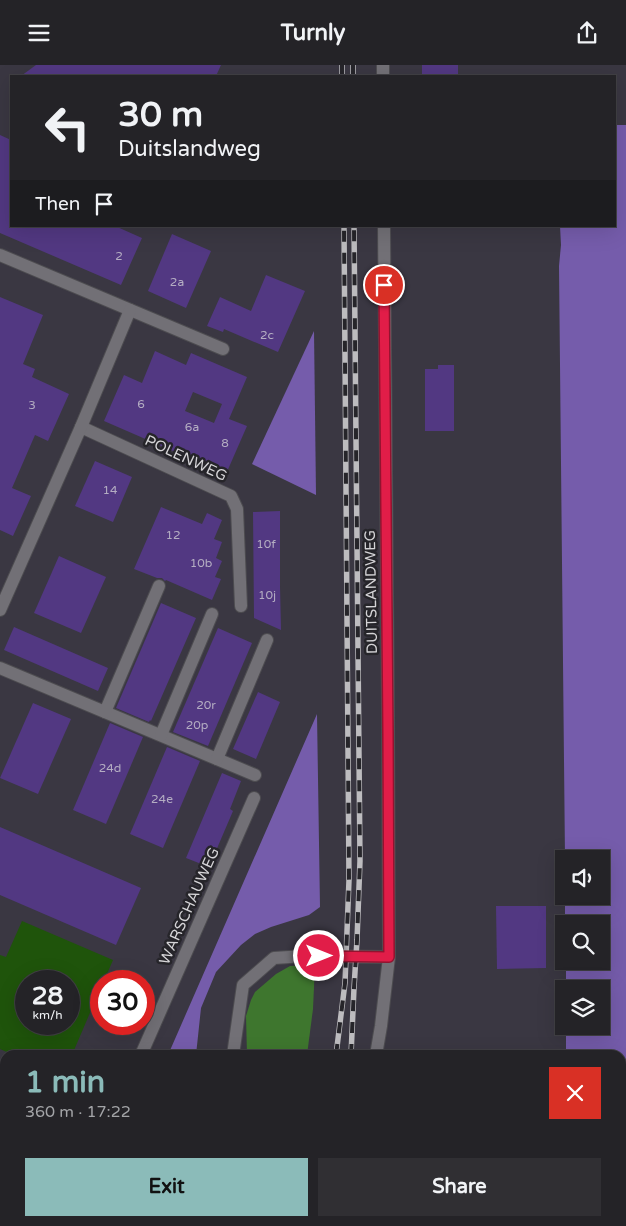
<!DOCTYPE html>
<html lang="en">
<head>
<meta charset="utf-8">
<style>
	:root { --surface:#242327; --page:#302f33; --text:#f1f3f6; --muted:#a3a4a7; --line:#414044; --accent:#8bbbb9 }
	body { margin:0; font-family:"Varela Round",sans-serif; background:var(--page); color:var(--text); height:100vh; display:flex; flex-direction:column; font-size:19px; white-space:nowrap }
	* { box-sizing:border-box; margin:0 }
	p { font-size:16px; color:var(--muted) }
	.icon { flex:none; width:28px; height:28px; fill:none; stroke:currentColor; stroke-width:2; stroke-linecap:round; stroke-linejoin:round }
	.map { position:relative; flex:1; overflow:hidden }
	.side { position:absolute; left:0px; top:985px; width:626px; height:176px; display:flex; flex-direction:column; background:var(--surface); border-radius:15px 15px 0 0; box-shadow:0 5px 20px #0002,0 0 0 1px var(--line) }
	.side>* { flex:none }
	.top-card { position:absolute; left:10px; top:10px; width:606px; height:152px; border-radius:0px; box-shadow:0 5px 20px #0002,0 0 0 1px var(--line); background:#242327; color:var(--text); overflow:hidden }
	.controls { position:absolute; left:555px; top:785px; display:grid; gap:10px }
	.controls a { display:grid; place-items:center; width:55px; height:55px; border-radius:0px; background:var(--surface); box-shadow:0 5px 20px #0002,0 0 0 1px var(--line); font-size:25px }
	.speed { position:absolute; left:15px; top:905px; display:flex; gap:10px; font-size:25px; font-weight:700; text-align:center }
	.speed>* { display:grid; place-content:center; width:65px; height:65px; border-radius:50%; background:var(--surface); box-shadow:0 5px 20px #0002,0 0 0 1px var(--line); line-height:1 }
	.speed small { font-size:12px; font-weight:400 }
	.speed .limit { border:8px solid #d22; background:#fff; color:#111 }
	.pin { position:absolute; display:grid; place-items:center; width:42px; height:42px; color:#fff; margin:-21px; border:2px solid #fff; border-radius:50%; box-shadow:0 1px 5px #0007 }
	.me { position:absolute; width:55px; margin:-28px; rotate:90deg; stroke-linejoin:round; filter:drop-shadow(0 0 4px #0008) }
	.turn { display:flex; align-items:center; gap:18px; height:105px; padding:0 25px; font-size:22px }
	.turn .icon { width:65px; height:65px; stroke-width:2.5 }
	.turn b { display:block; font-size:35px; line-height:42px }
	.then { display:flex; align-items:center; height:48px; padding:0 25px; background:#0003; gap:10px; font-size:19px }
	.round { display:grid; place-items:center; flex:none; width:52px; height:52px; border-radius:0px; background:var(--page) }
	.head { display:flex; align-items:center; justify-content:space-between; height:85px; padding:0 25px }
	h1 { font-size:30px; font-weight:800; line-height:38px; color:var(--accent) }
	.action { display:flex; gap:10px; margin-top:auto; padding:10px 25px }
	.action a { flex:1; height:58px; border-radius:0px; background:var(--accent); color:#111; font-size:20px; font-weight:800; line-height:58px; text-align:center }
	.action a+a { background:var(--page); color:var(--text) }
	header { display:flex; justify-content:space-between; align-items:center; height:65px; padding:0 25px; background:var(--surface); font-size:22px; font-weight:800 }
	.map>svg:first-child { display:block }
	.built { fill:#3a3742; fill-rule:evenodd }
	.green { fill:#1f540b; fill-rule:evenodd }
	.forest { fill:#3e762e }
	.water { fill:#755cab }
	.building { fill:#523882; fill-rule:evenodd }
	.lines { fill:none; stroke-linecap:round; stroke-linejoin:round }
	.minor-casing { stroke:#4d4c50; stroke-width:14 }
	.minor { stroke:#727076; stroke-width:12 }
	.rail-casing { stroke:#bdbcbf; stroke-width:5.5 }
	.rail { stroke:#26252a; stroke-width:4; stroke-dasharray:11; stroke-linecap:butt }
	.route-casing { stroke:#92132f; stroke-width:12 }
	.route { stroke:#e11d48; stroke-width:9 }
	.labels { text-anchor:middle; dominant-baseline:central; stroke-width:5; stroke-linejoin:round; paint-order:stroke }
	.number-label { font-size:12px; fill:#b4adc2 }
	.street-label { font-size:15px; fill:#d5d4d7; stroke:#26252a }
</style>
</head>
<body>
<header><svg class="icon" aria-label="menu" viewBox="0 0 24 24"><path d="M4 6h16M4 12h16M4 18h16"/></svg>Turnly<svg class="icon" aria-label="share" viewBox="0 0 24 24"><path d="M12 15V3M7 8l5-5 5 5M5 13v7h14v-7"/></svg></header>
<div class="map">
<svg width="626" height="1161" viewBox="0 0 626 1161">
	<rect width="100%" height="100%" fill="#302f34"/>
	<path class="built" d="M0,0H626V1161H0ZM11,11H615V161H11ZM564,794H601V831H564ZM564,859H601V896H564ZM26,916H69V959H26ZM101,916H144V959H101ZM564,924H601V961H564ZM5,990H621V1156H5Z"/>
	<path class="green" d="M22,856L113,895L104,916H101V922L72,990H13L0,984V890L6,892ZM26,916H69V959H26Z"/>
	<path class="forest" d="M315,900L313,944L307,990H247L246,951L251,935L255,927L276,909L290,901Z"/>
	<g class="water">
		<path d="M615,60H626V1161H566V1156H621V990H566V961H601V924H566V896H601V859H565V831H601V794H565L559,201L561,180L560,161H615Z"/>
		<path d="M314,266L316,430L252,399Z"/>
		<path d="M317,649L320,842L309,850L271,862L255,869L241,880L216,907L201,943L196,990H168Z"/>
		<path d="M95,1156H195V1161H92Z"/>
	</g>
	<g class="building">
		<path d="M36,0H221L216,11H21Z"/>
		<rect x="422" y="0" width="36" height="11"/>
		<path d="M0,70L11,75V161H115L142,173L121,220L0,168Z"/>
		<path d="M172,169L211,186L186,243L148,226Z"/>
		<path d="M266,210L305,226L278,287L224,264L223,267L207,261L220,232L251,246Z"/>
		<path d="M0,232L43,250L23,299L35,304L32,312L69,329L48,376L35,370L12,423L31,431L13,471L0,465Z"/>
		<path d="M155,286L186,300L191,288L247,312L229,354L247,361L226,409L104,356L124,310L142,318ZM193,327L222,339L214,358L185,346Z"/>
		<path d="M438,300H454V366H425V304H438Z"/>
		<path d="M95,396L132,412L113,457L75,441Z"/>
		<path d="M161,442L202,459L207,448L222,455L214,474L222,477L216,493L222,496L215,512L221,514L212,535L166,515L165,516L162,513H157L134,504Z"/>
		<path d="M280,446V521L281,565L254,553L253,447Z"/>
		<path d="M59,491L106,512L81,568L34,548Z"/>
		<path d="M161,538L196,553L151,656L150,655L149,657L116,643Z"/>
		<path d="M14,562L108,603L98,626L4,585Z"/>
		<path d="M218,563L252,578L208,681L173,667Z"/>
		<path d="M258,627L280,637L256,694L233,684Z"/>
		<path d="M33,638L71,654L38,729L0,713Z"/>
		<path d="M110,658L143,672L106,759L73,745Z"/>
		<path d="M167,682L200,696L163,783L130,769Z"/>
		<path d="M222,708L241,716L230,744L233,746L209,802L186,793Z"/>
		<path d="M0,762L141,823L116,880L0,830Z"/>
		<path d="M496,841H546V903L497,904Z"/>
	</g>
	<g class="lines">
		<defs>
			<g id="minor">
				<path d="M383,0V11"/>
				<path d="M0,190L223,284"/>
				<path d="M81,362L231,431L237,444L241,541"/>
				<path d="M0,545L81,362L130,245"/>
				<path d="M0,603L255,710"/>
				<path d="M105,647L159,521"/>
				<path d="M161,670L212,549"/>
				<path d="M217,694L267,575"/>
				<path d="M141,990L254,733"/>
				<path d="M233,990L243,920L274,893L305,891L389,892"/>
				<path d="M376,990L381,961L389,892L388,650L384,161"/>
				<path d="M228,1156V1161"/>
				<path d="M337,1161L339,1156"/>
			</g>
		</defs>
		<use href="#minor" class="minor-casing"/>
		<use href="#minor" class="minor"/>
		<defs>
			<g id="rail">
				<path d="M342,0V11"/>
				<path d="M353,0V11"/>
				<path d="M336,990L345,918L349,815L344,161"/>
				<path d="M351,990L354,923L357,875L360,796L354,161"/>
				<path d="M297,1161L299,1156"/>
				<path d="M308,1161L309,1156"/>
				<path d="M349,1161V1156"/>
			</g>
		</defs>
		<use href="#rail" class="rail-casing"/>
		<use href="#rail" class="rail"/>
	</g>
	<g class="lines">
		<defs>
			<path id="route" d="M319,891L389,892L388,668L384,220"/>
		</defs>
		<use href="#route" class="route-casing"/>
		<use href="#route" class="route"/>
	</g>
	<g class="labels">
		<g class="number-label">
			<text x="119" y="191">2</text>
			<text x="177" y="217">2a</text>
			<text x="267" y="270">2c</text>
			<text x="141" y="339">6</text>
			<text x="32" y="340">3</text>
			<text x="192" y="362">6a</text>
			<text x="225" y="378">8</text>
			<text x="110" y="425">14</text>
			<text x="173" y="470">12</text>
			<text x="266" y="479">10f</text>
			<text x="201" y="498">10b</text>
			<text x="267" y="530">10j</text>
			<text x="206" y="640">20r</text>
			<text x="197" y="660">20p</text>
			<text x="110" y="703">24d</text>
			<text x="162" y="734">24e</text>
		</g>
		<g class="street-label">
			<text transform="translate(186 393) rotate(25)">POLENWEG</text>
			<text transform="translate(371 527) rotate(-91)">DUITSLANDWEG</text>
			<text transform="translate(189 841) rotate(-66)">WARSCHAUWEG</text>
		</g>
	</g>
</svg>
<div class="controls">
<a><svg class="icon" aria-label="sound" viewBox="0 0 24 24"><path d="M4 9h4l5-4v14l-5-4H4zM17 9q2 3 0 6"/></svg></a>
<a><svg class="icon" aria-label="search" viewBox="0 0 24 24"><circle cx="10" cy="10" r="6"/><path d="M15 15l6 6"/></svg></a>
<a><svg class="icon" aria-label="layers" viewBox="0 0 24 24"><path d="M12 4l9 5-9 5-9-5zM3 14l9 5 9-5"/></svg></a>
</div>
<div class="speed"><div>28<small>km/h</small></div><div class="limit">30</div></div>
<div class="pin" style="left:384px;top:220px;background:#d93025"><svg class="icon" aria-label="arrive" viewBox="0 0 24 24"><path d="M6 21V4h12l-3 4 3 4H6"/></svg></div>
<svg class="me" style="left:319px;top:891px" viewBox="-20 -20 40 40"><circle r="17" fill="#e11d48" stroke="#fff" stroke-width="3"/><path d="M0-11L8 9 0 5-8 9z" fill="#fff"/></svg>
<div class="top-card">
<div class="turn"><svg class="icon" aria-label="left" viewBox="0 0 24 24"><path d="M17 20v-9H6M10 6l-5 5 5 5"/></svg><div><b>30 m</b>Duitslandweg</div></div>
<div class="then">Then<svg class="icon" aria-label="arrive" viewBox="0 0 24 24"><path d="M6 21V4h12l-3 4 3 4H6"/></svg></div>
</div>
<section class="side">
<div class="head"><div><h1>1 min</h1><p>360 m · 17:22</p></div><a class="round" style="background:#d93025;color:#fff"><svg class="icon" aria-label="close" viewBox="0 0 24 24"><path d="M6 6l12 12M18 6L6 18"/></svg></a></div>
<div class="action"><a>Exit</a><a>Share</a></div>
</section>
</div>
</body>
</html>
